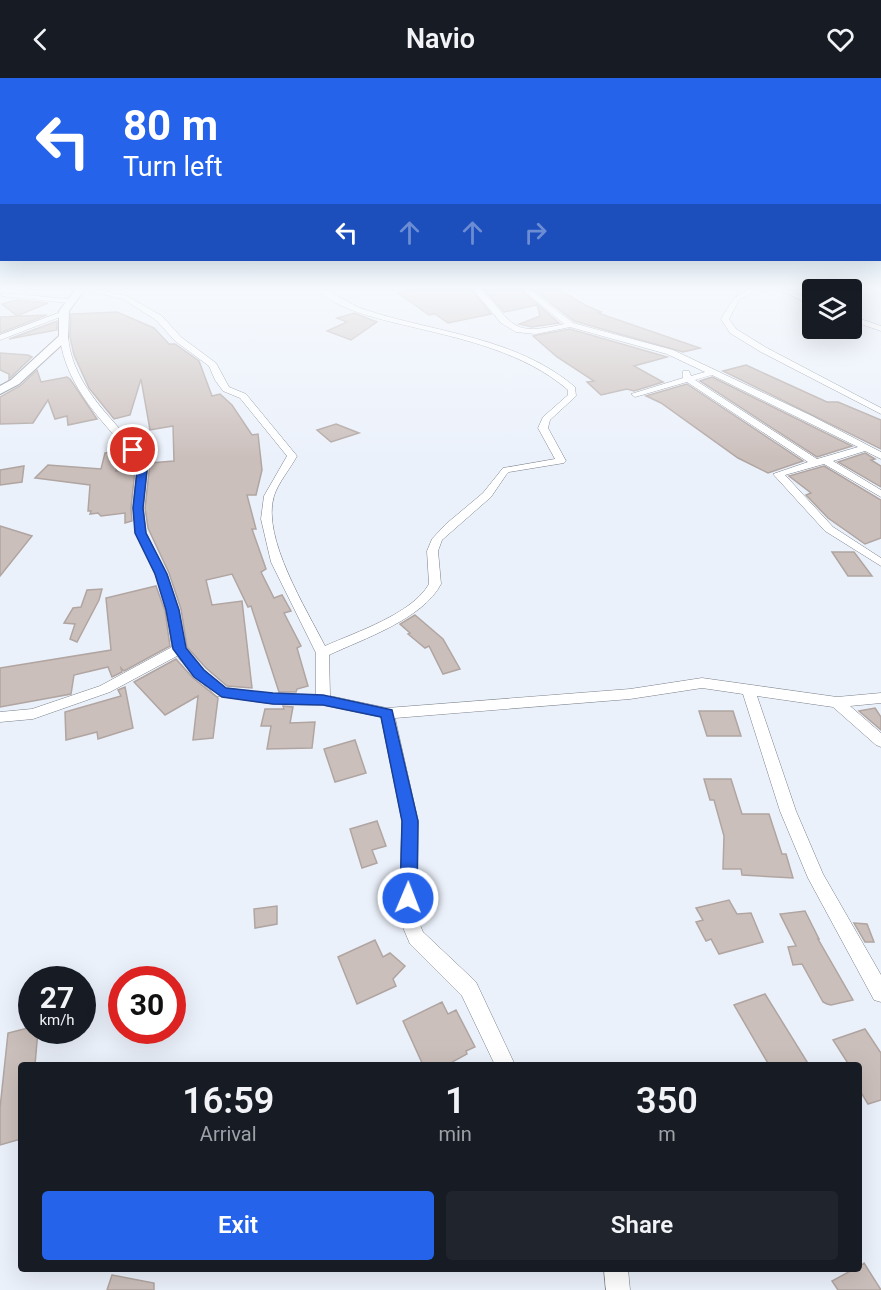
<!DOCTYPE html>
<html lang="en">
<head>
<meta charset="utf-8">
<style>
	:root { --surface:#171b24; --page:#20242c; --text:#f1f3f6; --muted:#9ea1a6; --accent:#2563eb }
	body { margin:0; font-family:Roboto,sans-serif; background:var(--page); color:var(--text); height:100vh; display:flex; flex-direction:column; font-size:22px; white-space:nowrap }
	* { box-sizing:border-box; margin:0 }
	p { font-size:20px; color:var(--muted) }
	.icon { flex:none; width:33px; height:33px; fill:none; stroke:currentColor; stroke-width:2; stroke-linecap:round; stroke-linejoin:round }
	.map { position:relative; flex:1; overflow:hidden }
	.details { position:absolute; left:18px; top:984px; width:844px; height:210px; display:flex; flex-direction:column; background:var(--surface); border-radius:6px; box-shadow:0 6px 24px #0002 }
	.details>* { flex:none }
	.hud { position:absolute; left:0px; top:0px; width:882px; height:183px; box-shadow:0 6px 24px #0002; background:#2563eb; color:#fff; overflow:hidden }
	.fabs { position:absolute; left:802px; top:201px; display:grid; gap:12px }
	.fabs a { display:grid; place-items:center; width:60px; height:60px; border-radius:6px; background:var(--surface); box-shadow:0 6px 24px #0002; font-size:30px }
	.speed { position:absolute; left:18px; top:888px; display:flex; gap:12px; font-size:30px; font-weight:700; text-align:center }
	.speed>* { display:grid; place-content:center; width:78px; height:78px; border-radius:50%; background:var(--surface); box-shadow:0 6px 24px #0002; line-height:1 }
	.speed small { font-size:15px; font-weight:400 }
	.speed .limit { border:9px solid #d22; background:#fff; color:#111 }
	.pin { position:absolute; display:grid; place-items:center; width:51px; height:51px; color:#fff; margin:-26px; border:3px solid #fff; border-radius:50%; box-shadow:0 2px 6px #0007 }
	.me { position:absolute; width:66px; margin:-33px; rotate:1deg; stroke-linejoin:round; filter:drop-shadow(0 0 4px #0008) }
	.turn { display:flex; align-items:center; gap:21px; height:126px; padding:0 24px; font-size:27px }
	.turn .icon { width:78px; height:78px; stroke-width:2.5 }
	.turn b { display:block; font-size:42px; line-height:51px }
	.lanes { display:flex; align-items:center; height:57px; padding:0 24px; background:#0003; justify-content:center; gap:30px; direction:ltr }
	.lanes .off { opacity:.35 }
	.eta { display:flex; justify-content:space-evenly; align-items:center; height:102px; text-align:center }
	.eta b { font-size:36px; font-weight:600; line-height:42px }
	.action { display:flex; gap:12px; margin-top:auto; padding:12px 24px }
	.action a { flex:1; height:69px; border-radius:6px; background:var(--accent); color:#fff; font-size:24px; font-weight:600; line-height:69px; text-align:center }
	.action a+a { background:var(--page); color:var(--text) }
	header { display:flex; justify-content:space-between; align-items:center; height:78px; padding:0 24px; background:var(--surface); font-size:27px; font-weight:600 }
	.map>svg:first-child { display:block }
	.building { fill:#cbbfbb; stroke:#b0a5a1; stroke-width:1.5 }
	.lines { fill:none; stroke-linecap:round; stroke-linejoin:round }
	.minor-casing { stroke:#7a8089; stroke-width:1 }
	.secondary-casing { stroke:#7a8089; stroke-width:2 }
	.minor { fill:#fff; fill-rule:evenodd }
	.secondary { fill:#fff; fill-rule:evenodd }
	.route { fill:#2563eb; stroke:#184099; stroke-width:1.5 }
</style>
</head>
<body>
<header><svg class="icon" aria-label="back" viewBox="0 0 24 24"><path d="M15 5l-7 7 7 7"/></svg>Navio<svg class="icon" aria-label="heart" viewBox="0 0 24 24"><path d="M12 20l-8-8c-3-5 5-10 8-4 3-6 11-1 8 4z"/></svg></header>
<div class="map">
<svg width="881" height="1212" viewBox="0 0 881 1212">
	<rect width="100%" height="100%" fill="#ebf1fb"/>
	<g class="building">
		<path d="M415,211H471L491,236L448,245L435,236L429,237L398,215Z"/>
		<path d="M483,211H520L559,245L532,249L519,246L540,238L537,227L504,234Z"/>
		<path d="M533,211H558L585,227L601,234L598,235L700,270L683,274L574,243Z"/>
		<path d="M16,222L48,225L17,238L2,226Z"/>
		<path d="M117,234L154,250L169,266H175L199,283L212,318L220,316L232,327L252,357L258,356L262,392L256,417H247L256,451H252L266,491L261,494L274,520L282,517L291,533L284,535L301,568L297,570L308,608L297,611L296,614H279L251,528L248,529L232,496L206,502L212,527L242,523L252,610L227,608L206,590L187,569L181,531L169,495L148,450L145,430L150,385L174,383L173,348L150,352L141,301L130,337L114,341L89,310L74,277L70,259L71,236Z"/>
		<path d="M354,235L377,244L351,262L327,253L347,244L337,240Z"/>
		<path d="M47,237L0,255V239Z"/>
		<path d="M57,243V252L9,261Z"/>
		<path d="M570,251L667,279L634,288L663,304L634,313L627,311L601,317L587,304L594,303L557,279L533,258Z"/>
		<path d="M0,275L28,277L32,279L9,301V296L0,292Z"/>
		<path d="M746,287L827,324H838L881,342V371L723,293Z"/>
		<path d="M37,292L41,304L67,299L70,301L97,341L68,347L67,338L55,341L48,322L33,345L0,346V319L20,308Z"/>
		<path d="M712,299L852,368L817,379L700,303Z"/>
		<path d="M687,306L803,383L768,395L738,380L661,325L646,318Z"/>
		<path d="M336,346L359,355L331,364L317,352Z"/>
		<path d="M122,373L116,393L135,392L131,430L132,443L125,445V435L101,438L98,435L90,436L91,433H88L90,407L35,400L48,387L101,391L105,375Z"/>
		<path d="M865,375L875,381L871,382L881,388V409L838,384Z"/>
		<path d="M24,388L22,404L0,407V392Z"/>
		<path d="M824,388L881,422V460L865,466L828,440L806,417L811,415L789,398Z"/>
		<path d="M0,448L32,458L0,498Z"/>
		<path d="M832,474H854L872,498H848Z"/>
		<path d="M156,508L165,533L170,568L124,593L121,590L122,594L112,599L108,589L74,597L71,616L0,629V590L111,572L106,520Z"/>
		<path d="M102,511L99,522L77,564L70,561L75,546L64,545L73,530L81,529L87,512Z"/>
		<path d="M415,537L443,561L460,591L443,596L429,568L425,570L408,556L410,555L400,546Z"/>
		<path d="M176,581L193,600L218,620L213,660L193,662L198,618L165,637L134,604Z"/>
		<path d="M125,609L133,650L98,661L97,654L66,662L65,634L121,618L118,612Z"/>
		<path d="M283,628L293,629L290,645L315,644L312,670L267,671L271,648H261L265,631H284Z"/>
		<path d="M875,630L881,639V652L859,633Z"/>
		<path d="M699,633H733L741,658H707Z"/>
		<path d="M355,662L366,695L335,704L324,671Z"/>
		<path d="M704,701H731L742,736H769L782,776H786L793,800L742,797L741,791H723L724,758L714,722H710Z"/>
		<path d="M377,743L386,768L372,772L377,785L362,790L350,751Z"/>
		<path d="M729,822L737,836L751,835L763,864L719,876L711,861L706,863L696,844L703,842L696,830Z"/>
		<path d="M277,828V846L255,850L254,831Z"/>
		<path d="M805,833L819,861H818L853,922L831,927L827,926L823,924L802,886L793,887L788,869L796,868L780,836Z"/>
		<path d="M854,845L867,846L874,864H865Z"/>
		<path d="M375,862L383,879L390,875L405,888L393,901L396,908L357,926L338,879Z"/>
		<path d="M765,916L809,987H769L734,927Z"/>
		<path d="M442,924L448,936L456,932L475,969L466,973L467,976L447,987H423L403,943Z"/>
		<path d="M32,949V952H38L35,987H21V1061L0,1067V1030L8,955Z"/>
		<path d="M865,951L881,975V1022L868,1026L860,1013V987H849L833,962Z"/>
		<path d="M864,1185L881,1212H838L832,1203L854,1191H860V1188Z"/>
		<path d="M112,1197L154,1205V1212H107Z"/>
	</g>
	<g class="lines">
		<defs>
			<g id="minor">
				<path d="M82,211H95L127,218L162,238L181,259L216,285L229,309L246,316L297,378C290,391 278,405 274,418C261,459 307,532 325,568C356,554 412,536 429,506L427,473L432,461L446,446L483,415L503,390L555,381L538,350L543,339L568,317V312C524,274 463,261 408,248C376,240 340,233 316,211C332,211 349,227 366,232C437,255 516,259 575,309L576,318L550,342L548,350L566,383L564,385L509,394L506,397L491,419L442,462L438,473L441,506C423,541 363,561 329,577L330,618L387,630L630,611L702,600L837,619L881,615V625L850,628L881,655V669L876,667L833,629L757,618L796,733L823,796L881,897V924L874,922L808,800L780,733L743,616L702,610L630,621L395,640L418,743L417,840L423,854L476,904L515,987H495L462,918L410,866L399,840L402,743L381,639L323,627L273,626L217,618L194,598L177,578L110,614L33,641L0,644V634L32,631L100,608L172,569L167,532L155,496L136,455L133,430L138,383C106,348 65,309 60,259L64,257L68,259C73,311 117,344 148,383L143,430L146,455L167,496L179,532L185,570L204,592L226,610L273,616L316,617V575L271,484L261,441L264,418L287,378L240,320L223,313L215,302L209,288L175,263L156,242L123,221Z"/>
				<path d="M473,211H480C516,246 508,259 564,246L522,211H529L573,245L673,272L812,338L881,374V381L865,373L833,383L881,412V419L824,386L785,397L833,449L881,480V488L825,453L773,396L808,384L687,304L635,319L631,316L683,300V293H689L691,298L705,294L667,276L570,249L536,256L516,254L501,245ZM712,297L858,369L817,381L695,302Z"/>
				<path d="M750,211H758L739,222L729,241L736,251L767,270L881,330V336L761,274L730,255L721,241L734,220Z"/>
				<path d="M778,211H786L813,223V228Z"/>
				<path d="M3,215L69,221L72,223L69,225L1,218Z"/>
				<path d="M61,234L68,236L0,262V257Z"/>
				<path d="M852,238L881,248V253L852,243Z"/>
				<path d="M604,1191H628L630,1212H606Z"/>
			</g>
			<path id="secondary" d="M76,211H85L69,233L68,261L19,306L0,316V308L11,302L59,258V233Z"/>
		</defs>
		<use href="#minor" class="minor-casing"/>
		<use href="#secondary" class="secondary-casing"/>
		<use href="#minor" class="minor"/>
		<use href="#secondary" class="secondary"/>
	</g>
	<linearGradient id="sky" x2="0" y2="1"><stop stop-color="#81beea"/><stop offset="0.55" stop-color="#f6f9fd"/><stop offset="1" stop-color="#f6f9fd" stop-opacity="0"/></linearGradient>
	<rect width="881" height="381" fill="url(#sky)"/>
	<path class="route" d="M130,370H136L148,383L143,430L146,455L167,496L179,532L186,570L204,592L226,610L273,615L323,617L392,632L418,743L417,820L414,826L408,828L402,826L400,820L402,743L381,639L323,627L273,626L222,619L194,599L173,571L166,532L155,496L135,455L133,430L138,384L128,372Z"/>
</svg>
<div class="fabs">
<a><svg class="icon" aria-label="layers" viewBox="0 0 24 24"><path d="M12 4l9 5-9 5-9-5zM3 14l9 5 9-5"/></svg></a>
</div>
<div class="speed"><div>27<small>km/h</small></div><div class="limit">30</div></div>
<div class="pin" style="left:133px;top:372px;background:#d93025"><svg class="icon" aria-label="arrive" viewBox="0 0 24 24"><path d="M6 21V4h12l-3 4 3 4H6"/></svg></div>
<svg class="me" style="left:408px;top:820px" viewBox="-20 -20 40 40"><circle r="17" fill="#2563eb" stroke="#fff" stroke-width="3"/><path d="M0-11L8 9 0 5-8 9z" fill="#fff"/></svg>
<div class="hud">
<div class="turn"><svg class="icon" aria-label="left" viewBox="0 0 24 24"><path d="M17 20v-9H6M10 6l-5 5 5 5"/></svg><div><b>80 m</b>Turn left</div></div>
<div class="lanes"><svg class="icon" aria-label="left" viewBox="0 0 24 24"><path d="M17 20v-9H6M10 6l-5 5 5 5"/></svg><svg class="icon off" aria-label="ahead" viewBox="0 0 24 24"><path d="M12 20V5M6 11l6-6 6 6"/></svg><svg class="icon off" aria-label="ahead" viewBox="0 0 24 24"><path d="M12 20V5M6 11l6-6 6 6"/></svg><svg class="icon off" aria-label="right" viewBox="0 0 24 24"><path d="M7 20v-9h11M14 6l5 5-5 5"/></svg></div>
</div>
<section class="details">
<div class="eta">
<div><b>16:59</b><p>Arrival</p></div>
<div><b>1</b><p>min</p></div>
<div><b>350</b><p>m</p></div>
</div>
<div class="action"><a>Exit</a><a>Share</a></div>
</section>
</div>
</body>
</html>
